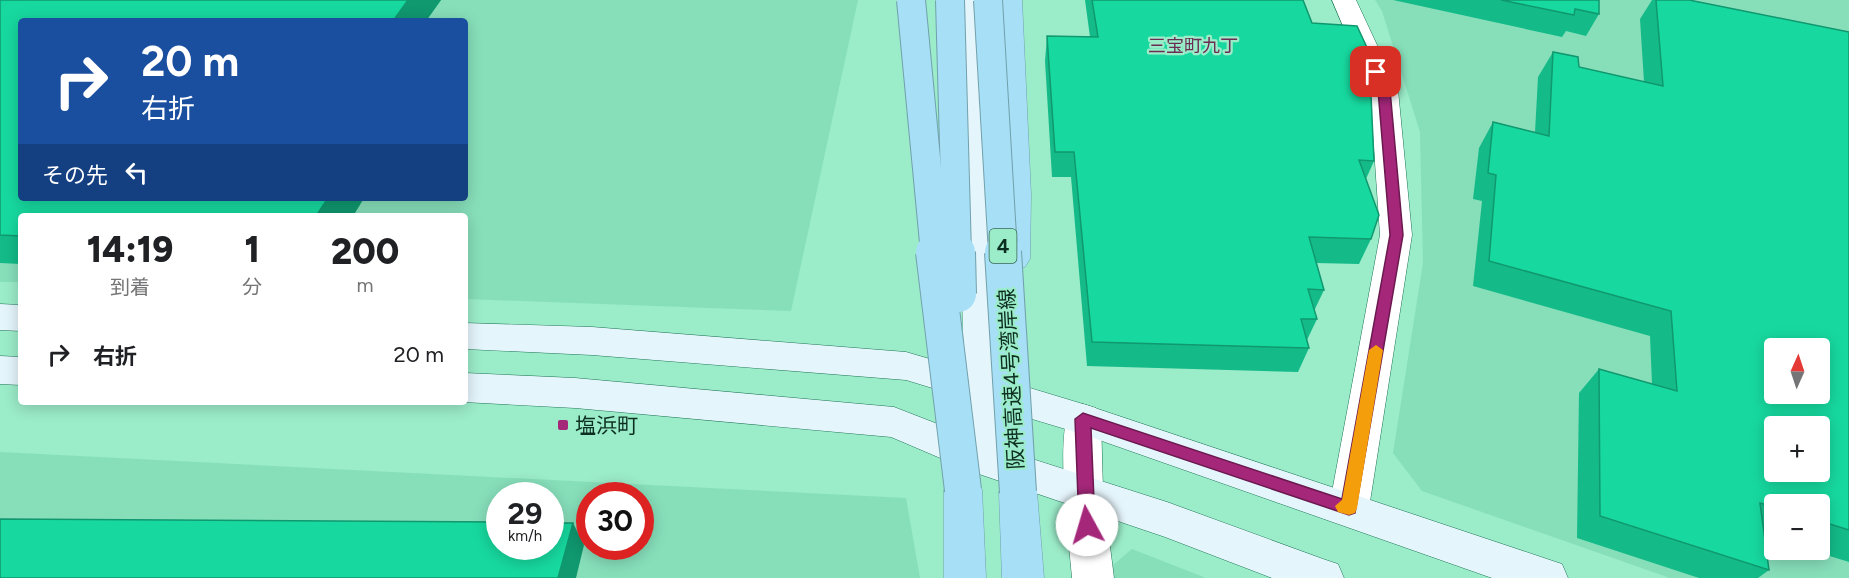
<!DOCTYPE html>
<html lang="ja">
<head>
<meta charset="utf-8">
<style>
	:root { --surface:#fff; --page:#f2f2f2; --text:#202124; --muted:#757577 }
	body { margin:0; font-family:Figtree,"Noto Sans JP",sans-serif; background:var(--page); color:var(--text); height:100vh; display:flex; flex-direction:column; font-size:22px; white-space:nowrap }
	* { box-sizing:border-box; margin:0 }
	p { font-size:20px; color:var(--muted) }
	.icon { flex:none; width:33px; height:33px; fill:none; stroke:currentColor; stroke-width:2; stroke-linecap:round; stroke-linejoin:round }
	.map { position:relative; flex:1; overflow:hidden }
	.details { position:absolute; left:18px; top:213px; width:450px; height:192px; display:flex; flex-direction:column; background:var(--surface); border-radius:6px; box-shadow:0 3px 15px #0003 }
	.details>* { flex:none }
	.guide { position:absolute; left:18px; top:18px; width:450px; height:183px; border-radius:6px; box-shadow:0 3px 15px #0003; background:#1a4fa0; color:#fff; overflow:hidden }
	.needle { width:39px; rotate:3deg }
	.controls { position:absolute; left:1764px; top:338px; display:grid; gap:12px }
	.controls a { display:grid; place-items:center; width:66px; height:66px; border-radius:6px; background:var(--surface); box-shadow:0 3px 15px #0003; font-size:30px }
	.speed { position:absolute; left:486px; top:482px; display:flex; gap:12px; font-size:30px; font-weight:700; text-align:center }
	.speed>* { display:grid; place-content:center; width:78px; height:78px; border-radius:50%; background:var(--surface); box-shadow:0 3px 15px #0003; line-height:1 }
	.speed small { font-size:15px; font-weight:400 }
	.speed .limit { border:9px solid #d22; background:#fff; color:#111 }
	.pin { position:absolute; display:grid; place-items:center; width:51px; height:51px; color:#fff; margin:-26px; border-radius:12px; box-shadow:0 3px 9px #0006 }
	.me { position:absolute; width:66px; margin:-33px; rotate:354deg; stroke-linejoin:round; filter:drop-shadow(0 0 4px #0008) }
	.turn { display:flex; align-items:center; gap:21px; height:126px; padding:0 24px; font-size:27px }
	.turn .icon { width:78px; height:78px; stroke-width:2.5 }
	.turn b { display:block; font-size:42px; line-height:51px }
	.then { display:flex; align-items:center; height:57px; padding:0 24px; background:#0003; gap:12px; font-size:22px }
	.eta { display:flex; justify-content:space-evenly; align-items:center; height:102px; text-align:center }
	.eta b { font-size:36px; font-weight:800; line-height:42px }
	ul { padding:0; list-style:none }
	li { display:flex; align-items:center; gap:18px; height:78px; padding:0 24px }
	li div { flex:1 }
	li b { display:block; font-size:22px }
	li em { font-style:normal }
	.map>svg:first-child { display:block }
	.built { fill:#87dfba; fill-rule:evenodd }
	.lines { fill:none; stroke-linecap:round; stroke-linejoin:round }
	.street-casing { stroke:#1f7456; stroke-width:1 }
	.secondary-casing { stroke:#1f7456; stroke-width:1 }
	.highway-casing { stroke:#71a1ac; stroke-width:1 }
	.street { fill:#fff; fill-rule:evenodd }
	.secondary { fill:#e5f5fc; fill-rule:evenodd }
	.highway { fill:#a7dff6; fill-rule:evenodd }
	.highway-bridge-far1-casing { stroke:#71a1ac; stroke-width:30; stroke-linecap:butt }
	.highway-bridge-casing { stroke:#71a1ac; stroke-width:38; stroke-linecap:butt }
	.highway-bridge-far1 { stroke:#a7dff6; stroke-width:28 }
	.highway-bridge { stroke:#a7dff6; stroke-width:36 }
	.wall { fill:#14bb89 }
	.shaded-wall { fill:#10986f }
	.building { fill:#17d99f; stroke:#10986f; stroke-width:1.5; fill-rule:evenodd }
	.route { fill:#a4277a; stroke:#6b194f; stroke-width:1.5 }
	.slow { fill:#f59e0b }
	.poi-dot { fill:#a4277a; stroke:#9becc9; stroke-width:2 }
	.labels { text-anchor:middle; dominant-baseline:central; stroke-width:4.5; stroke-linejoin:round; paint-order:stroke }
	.far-neighbourhood-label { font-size:18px; fill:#6a2c52; stroke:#9becc9 }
	.shield { fill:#9becc9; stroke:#386854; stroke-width:1.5 }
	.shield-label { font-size:20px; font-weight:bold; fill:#0d2f22 }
	.street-label { font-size:21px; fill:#0d2f22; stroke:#9becc9 }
	.poi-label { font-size:21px; fill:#0d2f22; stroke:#9becc9; text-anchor:start }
</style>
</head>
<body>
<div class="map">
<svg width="1849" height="578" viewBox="0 0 1849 578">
	<rect width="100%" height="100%" fill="#9becc9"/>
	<g class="built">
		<path d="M0,0H858L791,311L465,299V216H21V282H0ZM21,21H465V198H21Z"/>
		<path d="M1375,0H1849V578H1670L1422,491L1393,453L1423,263L1420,132L1382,11ZM1774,348H1820V393H1774ZM1774,426H1820V471H1774ZM1774,504H1820V549H1774Z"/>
		<path d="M0,452L906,498L920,578H0ZM500,495H550V546H500ZM590,495H640V546H590Z"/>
		<path d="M1132,549L1206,578H1113L1112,566Z"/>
	</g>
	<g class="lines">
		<defs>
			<g id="street">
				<path d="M1332,0H1356L1398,90L1412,235L1369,508L1363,520L1349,526L1335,520L1329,508L1380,235L1370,90Z"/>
				<path d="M1083,404L1096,408L1101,419L1103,491L1114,578H1072C1069,540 1055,439 1070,408Z"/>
			</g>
			<g id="secondary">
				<path d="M954,0H978L1000,379L1083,404L1547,559L1562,564L1568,578H1492L1082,434L1002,410L1004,450L1167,502L1323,559L1338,564L1344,578H1272L1165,537L973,472L891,437L575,408L463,402L465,373L575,378L894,407L966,435L965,398L906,380L592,355L465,349V323L592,327L906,352L964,369Z"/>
				<path d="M0,304L21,305V331L0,330Z"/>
				<path d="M0,356L21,357V385L0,384Z"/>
			</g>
			<g id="highway">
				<path d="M998,0H1022L1031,195L1030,259L1025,267L1014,271L1003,267L998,259L1001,195Z"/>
				<path d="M963,473L977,478L982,490L986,578H944V490L949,478Z"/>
				<path d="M1018,475L1032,480L1037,492L1044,578H1002L999,492L1004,480Z"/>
			</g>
		</defs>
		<use href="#street" class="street-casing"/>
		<use href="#secondary" class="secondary-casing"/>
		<use href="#highway" class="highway-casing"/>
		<use href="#street" class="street"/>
		<use href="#secondary" class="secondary"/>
		<use href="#highway" class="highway"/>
		<defs>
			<g id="highway-bridge-far1">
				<path d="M911,0L935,253"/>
				<path d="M950,0L957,253"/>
				<path d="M988,0L1003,253"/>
			</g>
			<g id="highway-bridge">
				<path d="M934,252L963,490"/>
				<path d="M957,252L958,294"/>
				<path d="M1003,252L1018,492"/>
			</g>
		</defs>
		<use href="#highway-bridge-far1" class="highway-bridge-far1-casing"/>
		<use href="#highway-bridge" class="highway-bridge-casing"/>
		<use href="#highway-bridge-far1" class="highway-bridge-far1"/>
		<use href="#highway-bridge" class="highway-bridge"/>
	</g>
	<g class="wall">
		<path d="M0,0H441L426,21L21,198H364L353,216H21V264L0,263Z"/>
		<path d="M1085,0H1303L1312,23L1374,161L1366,179L1371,239L1359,264L1316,263L1324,290L1314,311L1317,319L1307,340L1309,348L1298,372L1087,366L1071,177H1052L1045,61L1047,36L1090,37Z"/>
		<path d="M1393,0H1599V14L1586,36L1566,31L1562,37Z"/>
		<path d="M1652,0H1689L1849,32V562L1807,549H1820V504H1774V539L1764,536L1769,570L1758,578H1699L1577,538L1579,393L1599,369L1652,384L1650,336L1473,286L1482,201L1473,199L1479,148L1493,122L1535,132L1538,77L1553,52L1579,67L1644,82L1640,19Z"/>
	</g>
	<g class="shaded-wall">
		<path d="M408,0H441L426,21H393Z"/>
		<path d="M328,198H364L353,216H316Z"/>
		<path d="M573,523L584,545L576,578H558Z"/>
	</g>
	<g class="building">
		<path d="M0,0H408L393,21H21V198H328L316,216H21V236L0,235Z"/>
		<path d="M1092,0H1303L1312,23L1357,26L1369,52L1374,161L1359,160L1379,215L1371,239L1309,237L1324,290L1308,289L1317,319H1301L1309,348L1092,342L1074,152H1055L1047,36L1098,37Z"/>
		<path d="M1501,0H1599V14L1575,9L1574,15Z"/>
		<path d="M1656,0H1689L1849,32V530L1820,521V504H1774V507L1760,503L1769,570L1600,516L1599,369L1677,391L1671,311L1489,261L1496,175L1488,173L1493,122L1549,136L1553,52L1578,57L1579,67L1663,86ZM1774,348H1820V393H1774ZM1774,426H1820V471H1774Z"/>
		<path d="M0,519L500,522V546H550V523H573L558,578H0Z"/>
	</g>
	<path class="route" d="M1376,69L1381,72L1390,90L1403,235L1355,513L1349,515L1091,428L1095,525L1093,531L1087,533L1081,531L1079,525L1075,419L1083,413L1342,499L1390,235L1378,90L1370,72Z"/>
	<path class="slow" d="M1376,345L1383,350L1357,508L1355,513L1349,515L1338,512L1335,506L1342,500L1369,350Z"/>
	<rect class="poi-dot" x="557" y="419" width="12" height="12" rx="3"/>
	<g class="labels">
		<g class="far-neighbourhood-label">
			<text x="1193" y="46">三宝町九丁</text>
		</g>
		<rect class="shield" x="989.5" y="229" width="27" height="34" rx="4.5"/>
		<g class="shield-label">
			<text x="1003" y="246">4</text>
		</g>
		<g class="street-label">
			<text transform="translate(1011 379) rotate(-93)">阪神高速4号湾岸線</text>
		</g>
		<g class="poi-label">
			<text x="575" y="425">塩浜町</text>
		</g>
	</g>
</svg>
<div class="controls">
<a><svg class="needle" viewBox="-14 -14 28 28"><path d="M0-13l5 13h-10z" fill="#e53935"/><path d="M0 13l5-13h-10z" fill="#757577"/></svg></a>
<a>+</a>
<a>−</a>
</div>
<div class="speed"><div>29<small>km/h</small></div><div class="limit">30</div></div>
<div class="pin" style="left:1376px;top:72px;background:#d93025"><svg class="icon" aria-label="arrive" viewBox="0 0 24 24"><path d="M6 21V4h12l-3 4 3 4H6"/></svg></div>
<svg class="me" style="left:1087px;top:525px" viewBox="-20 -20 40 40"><circle r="19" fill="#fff"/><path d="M0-13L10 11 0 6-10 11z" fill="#a4277a"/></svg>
<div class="guide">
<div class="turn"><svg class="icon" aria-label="right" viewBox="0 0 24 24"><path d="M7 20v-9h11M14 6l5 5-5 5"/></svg><div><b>20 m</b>右折</div></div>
<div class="then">その先<svg class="icon" aria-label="left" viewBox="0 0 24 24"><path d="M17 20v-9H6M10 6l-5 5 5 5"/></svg></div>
</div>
<section class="details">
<div class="eta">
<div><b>14:19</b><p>到着</p></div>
<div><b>1</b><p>分</p></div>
<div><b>200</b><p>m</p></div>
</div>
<ul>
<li><svg class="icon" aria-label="right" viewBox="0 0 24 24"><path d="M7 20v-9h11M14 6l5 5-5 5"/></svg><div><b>右折</b></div><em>20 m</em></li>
</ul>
</section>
</div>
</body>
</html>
